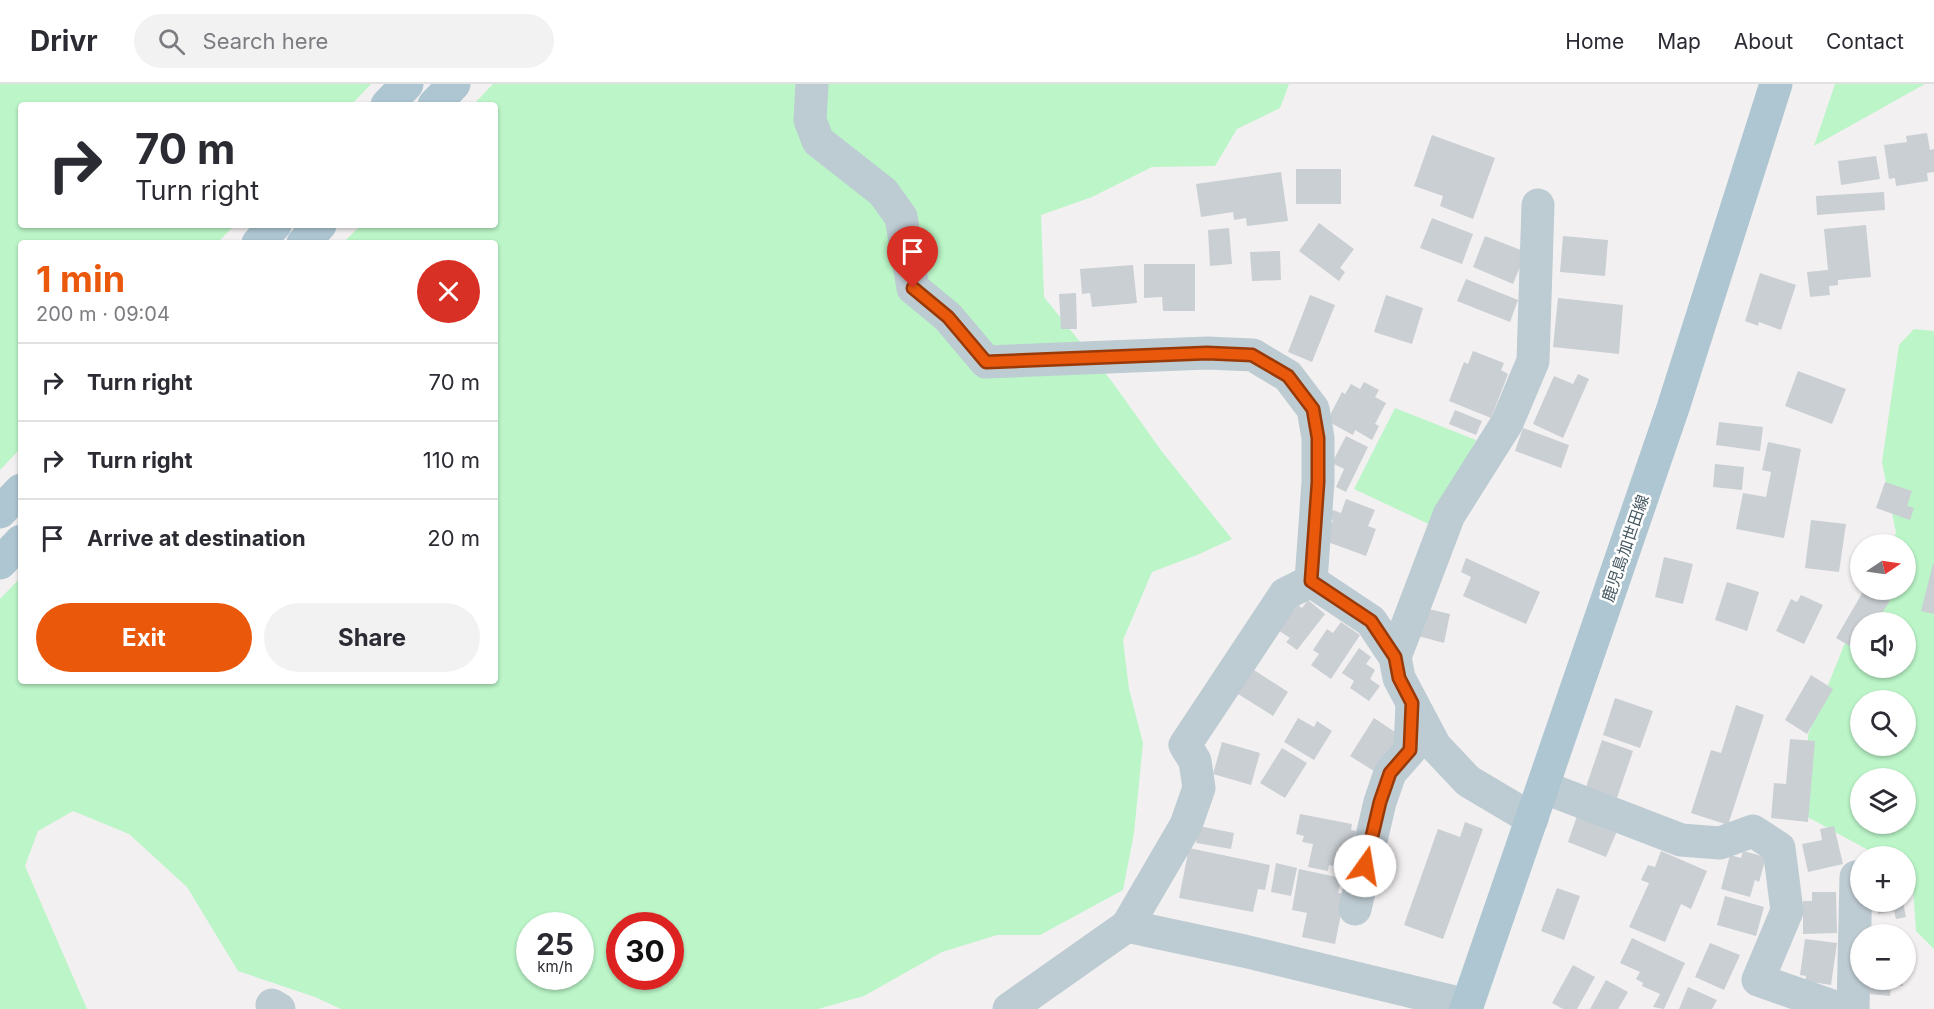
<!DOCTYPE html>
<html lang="en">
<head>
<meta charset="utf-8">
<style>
	:root { --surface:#fff; --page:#f2f2f3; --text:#2b2b33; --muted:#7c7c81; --line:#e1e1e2; --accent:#ea580c }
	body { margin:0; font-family:Inter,"Noto Sans JP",sans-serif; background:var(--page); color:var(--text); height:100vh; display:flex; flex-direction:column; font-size:22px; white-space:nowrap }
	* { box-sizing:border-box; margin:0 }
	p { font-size:20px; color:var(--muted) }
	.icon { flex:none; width:33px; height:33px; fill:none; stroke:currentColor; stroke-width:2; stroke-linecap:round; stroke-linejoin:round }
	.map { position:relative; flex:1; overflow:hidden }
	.details { position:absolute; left:18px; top:156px; width:480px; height:444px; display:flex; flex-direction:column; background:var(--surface); border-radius:6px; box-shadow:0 2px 4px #0004 }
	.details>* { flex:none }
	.top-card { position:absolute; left:18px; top:18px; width:480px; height:126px; border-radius:6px; box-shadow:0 2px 4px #0004; background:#fff; color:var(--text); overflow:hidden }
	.needle { width:39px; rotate:77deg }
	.controls { position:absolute; left:1850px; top:450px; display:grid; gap:12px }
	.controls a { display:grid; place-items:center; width:66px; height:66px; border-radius:50%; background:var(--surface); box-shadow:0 2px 4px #0004; font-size:30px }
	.speed { position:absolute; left:516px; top:828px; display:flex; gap:12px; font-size:30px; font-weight:700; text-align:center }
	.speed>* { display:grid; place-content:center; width:78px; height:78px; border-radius:50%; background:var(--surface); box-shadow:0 2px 4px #0004; line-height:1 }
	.speed small { font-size:15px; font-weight:400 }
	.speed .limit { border:9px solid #d22; background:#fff; color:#111 }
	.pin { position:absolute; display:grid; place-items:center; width:51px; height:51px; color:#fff; margin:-62px -26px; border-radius:50% 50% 50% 0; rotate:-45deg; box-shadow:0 0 6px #0007 }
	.pin .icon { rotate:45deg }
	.me { position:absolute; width:66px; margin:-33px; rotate:13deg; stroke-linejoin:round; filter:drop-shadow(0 0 4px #0008) }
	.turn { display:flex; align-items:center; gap:21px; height:126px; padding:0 18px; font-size:27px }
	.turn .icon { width:78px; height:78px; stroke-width:2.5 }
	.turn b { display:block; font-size:42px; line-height:51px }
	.round { display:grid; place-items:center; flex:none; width:63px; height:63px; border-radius:32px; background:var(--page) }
	.head { display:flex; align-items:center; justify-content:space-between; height:102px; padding:0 18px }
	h1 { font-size:36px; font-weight:700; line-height:45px; color:var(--accent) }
	.action { display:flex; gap:12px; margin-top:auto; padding:12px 18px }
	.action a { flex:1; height:69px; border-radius:36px; background:var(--accent); color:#fff; font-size:24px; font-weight:700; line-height:69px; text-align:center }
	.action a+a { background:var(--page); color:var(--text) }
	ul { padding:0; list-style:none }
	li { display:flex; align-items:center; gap:18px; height:78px; padding:0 18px; border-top:2px solid var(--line) }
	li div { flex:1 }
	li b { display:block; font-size:22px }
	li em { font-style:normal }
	header { display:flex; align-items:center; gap:36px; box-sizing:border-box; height:84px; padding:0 30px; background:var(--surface); border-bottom:2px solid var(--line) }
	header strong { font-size:28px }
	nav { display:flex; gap:33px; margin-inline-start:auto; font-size:21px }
	.search { width:420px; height:54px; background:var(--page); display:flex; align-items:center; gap:15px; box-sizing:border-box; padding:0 21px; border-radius:33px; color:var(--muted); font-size:22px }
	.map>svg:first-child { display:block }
	.green { fill:#bbf5c8; fill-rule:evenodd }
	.building { fill:#cacfd4 }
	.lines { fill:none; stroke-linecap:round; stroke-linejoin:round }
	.minor { stroke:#bdcbd2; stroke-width:33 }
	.major { stroke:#adc6d2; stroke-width:33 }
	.route-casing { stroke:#983908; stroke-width:15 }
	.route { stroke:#ea580c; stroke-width:10 }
	.labels { text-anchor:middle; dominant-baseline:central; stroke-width:5; stroke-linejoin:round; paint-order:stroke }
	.street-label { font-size:16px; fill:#465861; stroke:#fff }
</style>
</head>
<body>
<header>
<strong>Drivr</strong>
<div class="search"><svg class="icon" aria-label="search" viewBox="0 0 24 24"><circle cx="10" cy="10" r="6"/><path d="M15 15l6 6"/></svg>Search here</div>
<nav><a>Home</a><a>Map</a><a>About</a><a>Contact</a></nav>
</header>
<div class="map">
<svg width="1934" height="925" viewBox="0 0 1934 925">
	<rect width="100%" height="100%" fill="#f3f0f1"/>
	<g class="green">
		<path d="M0,0H371L351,21H21V141H235L217,159H21V364L0,386Z"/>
		<path d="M493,0H1289L1280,24L1237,45L1215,82L1152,83L1092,113L1041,131L1044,213L1113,299L1163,369L1232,455L1197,471L1152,488L1123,556L1129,605L1143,659L1134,749L1123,806L1040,851H997L942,868L864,912L818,925H341L315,913L238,887L187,803L129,750L73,727L38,747L25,782L87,925H0V515L21,493V597H495V159H343L361,141H495V21H473ZM530,842H580V892H530ZM620,842H670V892H620Z"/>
		<path d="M1835,0H1925L1814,62Z"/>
		<path d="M1914,245L1934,247V865L1916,847L1913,803L1905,795V772H1879L1804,731L1808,651L1863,514L1868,506H1905V460H1891L1896,449L1882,378L1899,261ZM1860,538H1905V584H1860ZM1860,616H1905V662H1860ZM1860,694H1905V740H1860Z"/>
		<path d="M1395,324L1476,356L1433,442L1354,405Z"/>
	</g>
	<g class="building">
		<path d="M1927,49L1930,66L1934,65V88L1927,89L1928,97L1896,102L1895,94L1889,95L1884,61L1907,58L1906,52Z"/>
		<path d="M1432,51L1495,74L1473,135L1440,122L1443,112L1414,102Z"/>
		<path d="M1876,72L1880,95L1841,101L1838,77Z"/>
		<rect x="1296" y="85" width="45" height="35"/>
		<path d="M1281,88L1288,137L1247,142L1246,134L1234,136L1233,128L1201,133L1196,100Z"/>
		<path d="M1884,108L1885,126L1817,131L1816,112Z"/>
		<path d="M1432,134L1473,150L1462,180L1420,164Z"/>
		<path d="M1319,139L1354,165L1340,184L1345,188L1339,197L1299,167Z"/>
		<path d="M1866,141L1871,193L1838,196V201L1829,202L1830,211L1810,213L1807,188L1828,186L1824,145Z"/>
		<path d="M1229,144L1232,180L1210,182L1208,146Z"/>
		<path d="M1485,152L1526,168L1513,200L1473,183Z"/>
		<path d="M1563,152L1608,156L1605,192L1560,188Z"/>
		<path d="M1280,167L1281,196L1252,197L1250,168Z"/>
		<path d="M1144,180H1195V227H1163L1162,213L1144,214Z"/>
		<path d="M1133,181L1137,219L1092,223L1090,209L1082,210L1080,185Z"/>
		<path d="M1760,189L1796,201L1781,246L1759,238L1758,242L1745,237Z"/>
		<path d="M1466,195L1518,216L1510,238L1457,217Z"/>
		<path d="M1076,209L1077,245H1061L1059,210Z"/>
		<path d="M1310,211L1335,221L1312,278L1288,268Z"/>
		<path d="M1386,211L1423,224L1412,260L1374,248Z"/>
		<path d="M1558,214L1623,221L1619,270L1553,263Z"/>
		<path d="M1473,267L1504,279L1501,286L1508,290L1491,334L1449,317L1464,278L1468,280Z"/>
		<path d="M1798,287L1846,305L1832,340L1785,322Z"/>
		<path d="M1578,290L1589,295L1563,354L1533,340L1554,292L1573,300Z"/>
		<path d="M1364,298L1379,306L1375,313L1386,319L1375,340L1379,342L1372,356L1355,346L1353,351L1327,337L1342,308L1345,310L1351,300L1360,305Z"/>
		<path d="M1455,326L1482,337L1476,351L1449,340Z"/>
		<path d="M1719,338L1763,343L1760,367L1716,361Z"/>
		<path d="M1523,344L1569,361L1561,384L1515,367Z"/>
		<path d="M1346,352L1368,363L1346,408L1336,403L1344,385L1332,379Z"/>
		<path d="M1768,358L1801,365L1784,454L1736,445L1743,409L1766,413L1771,388L1762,386Z"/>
		<path d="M1715,380L1744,383L1742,406L1713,403Z"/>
		<path d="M1885,398L1912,407L1907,422L1914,424L1910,436L1876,424Z"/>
		<path d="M1346,415L1375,426L1368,442L1376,445L1366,472L1325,457L1333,436L1329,434L1333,426L1341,429Z"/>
		<path d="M1811,436L1846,440L1839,488L1805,484Z"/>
		<path d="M1664,473L1693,480L1683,520L1655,513Z"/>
		<path d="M1466,474L1540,508L1526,540L1463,512L1471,493L1461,488Z"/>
		<path d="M1933,480H1934V530L1921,527Z"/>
		<path d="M1727,498L1759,508L1747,547L1715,536Z"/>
		<path d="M1864,506H1896L1877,538H1860V568L1836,554Z"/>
		<path d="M1801,511L1823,521L1804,560L1776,547L1791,515L1797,518Z"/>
		<path d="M1308,516L1325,530L1297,566L1286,558L1290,554L1278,546L1298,521L1302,524Z"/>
		<path d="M1424,524L1450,530L1444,559L1418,552Z"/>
		<path d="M1341,538L1360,551L1331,595L1311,581L1319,570L1313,566L1327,545L1333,549Z"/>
		<path d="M1359,564L1371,573L1366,580L1375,586L1370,595L1380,602L1369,617L1350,604L1354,597L1342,589Z"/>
		<path d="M1254,586L1288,608L1273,632L1238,610Z"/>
		<path d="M1811,591L1833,605L1807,650L1785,636Z"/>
		<path d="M1615,614L1653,627L1640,664L1603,651Z"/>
		<path d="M1736,621L1764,631L1728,741L1691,729L1711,666L1721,669Z"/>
		<path d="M1298,634L1314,643L1317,637L1332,647L1314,676L1284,658Z"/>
		<path d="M1374,634L1401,652L1377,689L1350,672Z"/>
		<path d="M1790,655L1815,657L1808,738L1771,734L1774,699L1786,700Z"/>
		<path d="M1602,656L1633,667L1617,714L1586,703Z"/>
		<path d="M1222,658L1260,669L1251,701L1213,690Z"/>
		<path d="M1282,664L1307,679L1285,714L1260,699Z"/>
		<path d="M1300,730L1352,740L1351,746L1356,747L1353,762L1347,761L1343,784L1329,781L1328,787L1308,783L1313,760L1302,758L1304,752L1296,750Z"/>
		<path d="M1577,732L1617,747L1606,773L1568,758Z"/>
		<path d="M1465,738L1483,745L1443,855L1404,841L1438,745L1460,753Z"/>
		<path d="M1199,742L1234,749L1231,765L1196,759Z"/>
		<path d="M1834,742L1843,780L1808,788L1802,760L1822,756L1820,745Z"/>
		<path d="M1189,764L1270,781L1265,806L1258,805L1253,828L1179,814Z"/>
		<path d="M1661,767L1707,787L1691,825L1681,820L1665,858L1629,843L1649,799L1641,796L1648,781L1655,783Z"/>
		<path d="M1743,767L1766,773L1759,798L1755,796L1750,813L1721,805L1730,771L1741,774Z"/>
		<path d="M1276,779L1297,784L1291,812L1271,808Z"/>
		<path d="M1299,785L1341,794L1338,809L1345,810L1335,860L1302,853L1307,829L1292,826Z"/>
		<path d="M1557,804L1580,812L1564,856L1541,847Z"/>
		<path d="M1812,808H1836L1837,849L1803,850V817H1812Z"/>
		<path d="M1725,812L1764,823L1756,852L1717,841Z"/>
		<path d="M1875,818H1903L1906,833L1896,835L1894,827L1878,830Z"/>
		<path d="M1632,854L1685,879L1664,925L1653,923L1660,910L1642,902L1643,899L1636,895L1640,888L1620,879Z"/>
		<path d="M1805,855L1837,859L1831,901L1805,897L1806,892L1800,891Z"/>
		<path d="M1710,859L1740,871L1724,906L1695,893Z"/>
		<path d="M1573,881L1595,893L1577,925H1563L1552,919Z"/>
		<path d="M1606,896L1628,908L1618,925H1590Z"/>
		<path d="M1871,896H1903V902L1891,901L1890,912L1869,910Z"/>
		<path d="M1688,903L1717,916L1712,925H1679Z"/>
	</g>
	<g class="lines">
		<g class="minor">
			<path d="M812,0L810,36L818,57L883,108L901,133L913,204L948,233L986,278L1207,269L1253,271L1288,292L1313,325L1318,354V398L1311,497L1371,537L1395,573L1399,594L1435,662L1468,697L1532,735"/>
			<path d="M1395,573L1449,431L1507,339L1533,277L1538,121"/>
			<path d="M1543,703L1681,756L1720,759L1753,747L1779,764L1787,827L1758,896L1841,925"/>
			<path d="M1355,825L1380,718L1390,689L1410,666L1412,619"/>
			<path d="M1127,842L1186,741L1199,704L1195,677L1185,661L1285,510L1311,497"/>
			<path d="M272,921L279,925"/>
			<path d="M1009,925L1127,842L1244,867L1467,921"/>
			<path d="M1853,925L1856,793"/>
		</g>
		<g class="major">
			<path d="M387,21L407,0"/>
			<path d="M434,21L454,0"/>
			<path d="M258,159L275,141"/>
			<path d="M303,159L320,141"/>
			<path d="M0,428L21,406"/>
			<path d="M0,479L21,457"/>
			<path d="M1466,925L1673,324L1776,0"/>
		</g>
	</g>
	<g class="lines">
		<defs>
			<path id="route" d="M913,204L948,233L986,278L1207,269L1252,271L1288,292L1313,325L1318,354V398L1311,497L1371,537L1395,573L1399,594L1412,619L1410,666L1390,689L1380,718L1365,782"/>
		</defs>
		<use href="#route" class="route-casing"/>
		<use href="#route" class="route"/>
	</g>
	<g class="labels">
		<g class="street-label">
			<text transform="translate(1625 464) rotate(-71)">鹿児島加世田線</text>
		</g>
	</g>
</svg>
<div class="controls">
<a><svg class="needle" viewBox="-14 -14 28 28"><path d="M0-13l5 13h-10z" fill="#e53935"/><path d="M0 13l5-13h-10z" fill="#7c7c81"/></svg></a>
<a><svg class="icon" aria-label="sound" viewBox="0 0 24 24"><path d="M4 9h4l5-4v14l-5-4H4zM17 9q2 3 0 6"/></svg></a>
<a><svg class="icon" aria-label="search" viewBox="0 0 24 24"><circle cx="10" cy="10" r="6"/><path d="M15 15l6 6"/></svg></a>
<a><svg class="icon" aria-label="layers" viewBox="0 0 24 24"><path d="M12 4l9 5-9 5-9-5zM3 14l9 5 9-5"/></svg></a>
<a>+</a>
<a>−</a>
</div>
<div class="speed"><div>25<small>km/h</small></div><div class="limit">30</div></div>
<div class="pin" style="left:913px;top:204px;background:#d93025"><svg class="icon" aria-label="arrive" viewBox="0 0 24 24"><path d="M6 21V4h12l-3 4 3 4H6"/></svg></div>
<svg class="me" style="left:1365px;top:782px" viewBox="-20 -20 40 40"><circle r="19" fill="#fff"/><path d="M0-13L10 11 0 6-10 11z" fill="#ea580c"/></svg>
<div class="top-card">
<div class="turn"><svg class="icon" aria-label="right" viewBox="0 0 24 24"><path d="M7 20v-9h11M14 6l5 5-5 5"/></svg><div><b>70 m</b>Turn right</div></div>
</div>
<section class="details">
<div class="head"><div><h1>1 min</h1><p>200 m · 09:04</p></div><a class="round" style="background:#d93025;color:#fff"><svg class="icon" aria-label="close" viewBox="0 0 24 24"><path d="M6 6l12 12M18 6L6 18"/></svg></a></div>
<ul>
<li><svg class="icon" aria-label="right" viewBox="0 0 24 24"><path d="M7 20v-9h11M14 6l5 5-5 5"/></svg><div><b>Turn right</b></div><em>70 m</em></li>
<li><svg class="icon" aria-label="right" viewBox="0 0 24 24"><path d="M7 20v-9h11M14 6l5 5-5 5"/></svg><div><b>Turn right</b></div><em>110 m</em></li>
<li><svg class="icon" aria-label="arrive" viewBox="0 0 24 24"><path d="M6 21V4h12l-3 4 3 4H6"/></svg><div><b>Arrive at destination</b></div><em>20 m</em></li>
</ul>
<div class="action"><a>Exit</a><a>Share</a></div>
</section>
</div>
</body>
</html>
